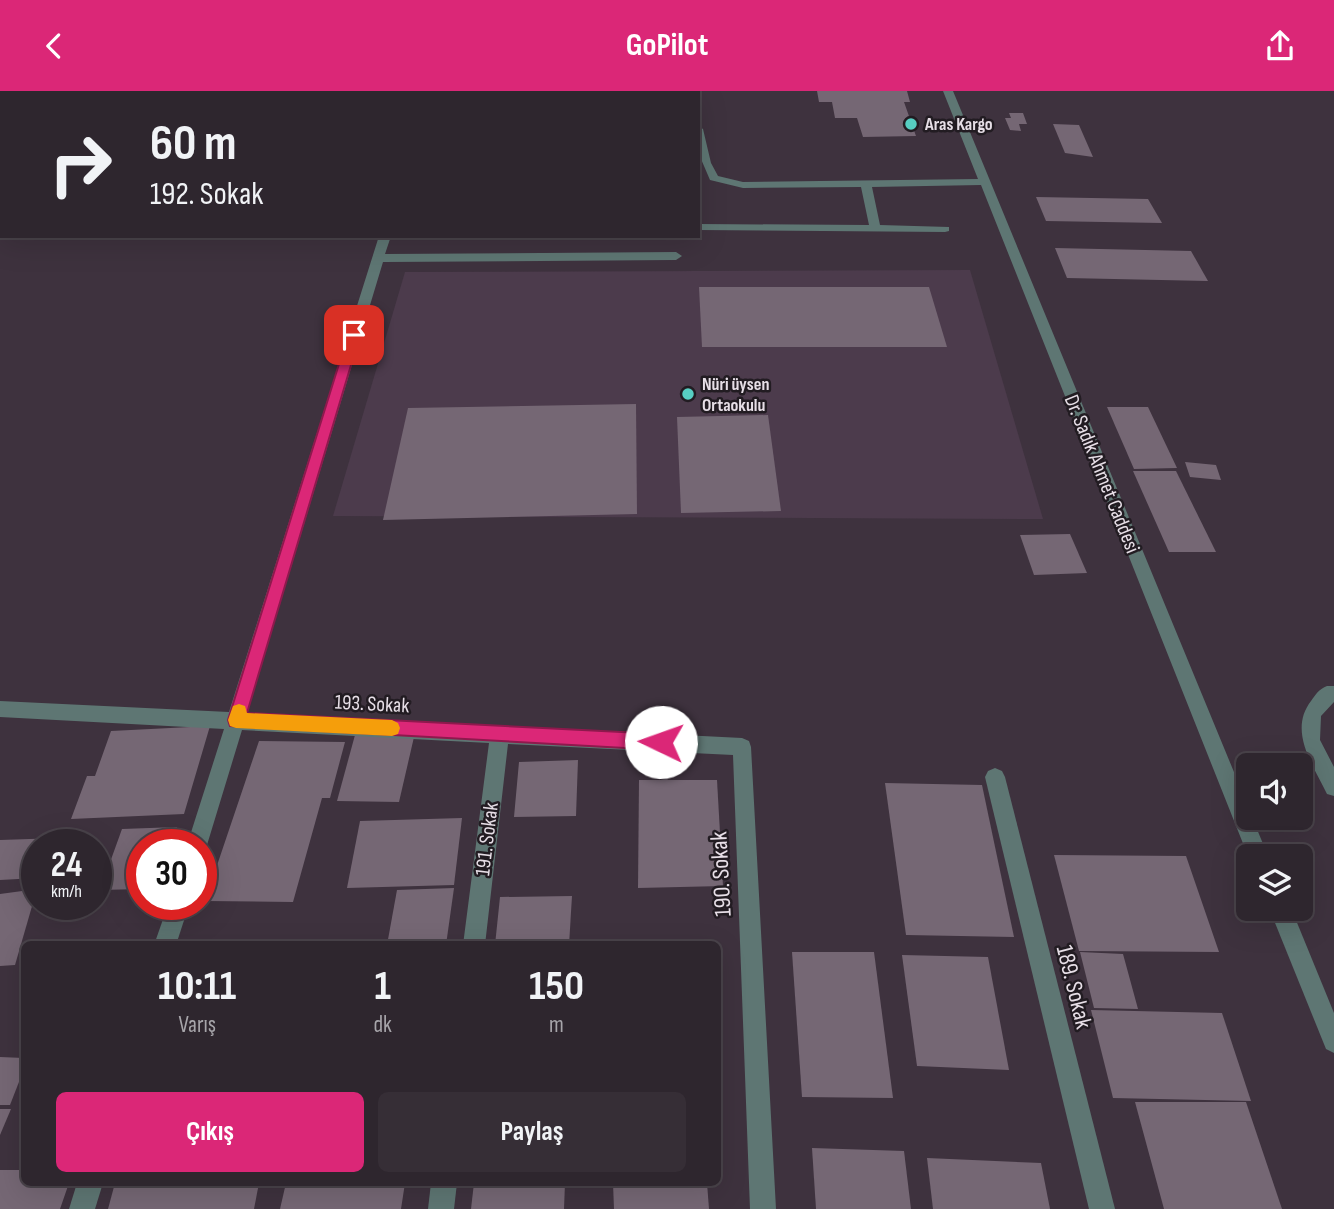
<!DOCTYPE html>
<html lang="tr">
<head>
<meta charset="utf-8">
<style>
	:root { --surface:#2e262e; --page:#362e36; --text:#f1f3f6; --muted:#a7a5aa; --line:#49434a; --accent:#db2777 }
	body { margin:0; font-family:"Sofia Sans Condensed",sans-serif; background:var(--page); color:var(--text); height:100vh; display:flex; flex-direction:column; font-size:26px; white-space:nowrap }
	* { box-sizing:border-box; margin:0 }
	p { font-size:23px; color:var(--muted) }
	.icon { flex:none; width:38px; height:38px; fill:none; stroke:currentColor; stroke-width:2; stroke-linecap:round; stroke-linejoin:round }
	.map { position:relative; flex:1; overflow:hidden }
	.sheet { position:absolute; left:21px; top:850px; width:700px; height:245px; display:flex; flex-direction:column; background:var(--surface); border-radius:10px; box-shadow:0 7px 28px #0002,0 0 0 2px var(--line) }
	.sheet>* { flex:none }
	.top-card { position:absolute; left:0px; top:0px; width:700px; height:147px; box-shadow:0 7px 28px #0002,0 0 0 2px var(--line); background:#2e262e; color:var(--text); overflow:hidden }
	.tools { position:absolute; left:1236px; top:662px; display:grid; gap:14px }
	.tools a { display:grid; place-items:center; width:77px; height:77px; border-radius:10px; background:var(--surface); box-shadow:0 7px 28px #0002,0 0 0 2px var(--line); font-size:35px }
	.speed { position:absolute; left:21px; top:738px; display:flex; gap:14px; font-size:35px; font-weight:700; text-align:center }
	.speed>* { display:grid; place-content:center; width:91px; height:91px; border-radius:50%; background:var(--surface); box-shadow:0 7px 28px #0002,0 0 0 2px var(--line); line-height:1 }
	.speed small { font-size:18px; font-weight:400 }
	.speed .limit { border:10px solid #d22; background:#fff; color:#111 }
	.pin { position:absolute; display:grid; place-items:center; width:60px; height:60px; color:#fff; margin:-30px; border-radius:14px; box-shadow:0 4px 10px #0006 }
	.me { position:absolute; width:77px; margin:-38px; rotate:273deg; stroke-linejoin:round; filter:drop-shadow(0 0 5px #0008) }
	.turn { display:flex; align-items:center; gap:24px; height:147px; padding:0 35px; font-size:32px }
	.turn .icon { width:91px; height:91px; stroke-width:2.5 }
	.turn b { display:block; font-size:49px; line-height:60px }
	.eta { display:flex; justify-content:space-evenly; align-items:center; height:119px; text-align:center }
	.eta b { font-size:42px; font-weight:700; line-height:49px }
	.cta { display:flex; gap:14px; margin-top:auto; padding:14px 35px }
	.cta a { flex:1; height:80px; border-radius:10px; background:var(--accent); color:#fff; font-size:28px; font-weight:700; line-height:80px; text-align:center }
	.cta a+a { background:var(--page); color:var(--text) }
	header { display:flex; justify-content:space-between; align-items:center; height:91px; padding:0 35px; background:var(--accent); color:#fff; font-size:32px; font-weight:700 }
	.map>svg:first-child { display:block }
	.built { fill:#4c3b4c }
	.building { fill:#756774 }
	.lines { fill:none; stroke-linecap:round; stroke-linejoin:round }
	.minor { fill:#5e7673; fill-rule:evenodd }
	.route { fill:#db2777; stroke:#8e194d; stroke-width:2 }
	.slow { fill:#f59e0b }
	.poi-dot { fill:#57cec2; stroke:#221c22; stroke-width:2.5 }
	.labels { text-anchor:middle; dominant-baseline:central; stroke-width:5; stroke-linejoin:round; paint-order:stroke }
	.far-poi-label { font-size:18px; font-weight:bold; fill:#e7dfe7; stroke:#221c22; text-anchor:start }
	.street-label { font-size:21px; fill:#e7dfe7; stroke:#221c22 }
	.near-street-label { font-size:24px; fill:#e7dfe7; stroke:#221c22 }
</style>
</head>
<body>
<header><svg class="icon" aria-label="back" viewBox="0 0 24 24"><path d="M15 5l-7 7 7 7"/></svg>GoPilot<svg class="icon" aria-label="share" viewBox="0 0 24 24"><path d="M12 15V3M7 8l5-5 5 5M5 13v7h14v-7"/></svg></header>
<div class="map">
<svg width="1334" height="1118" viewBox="0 0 1334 1118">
	<rect width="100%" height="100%" fill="#3e323e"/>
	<path class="built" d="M970,179L1043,428L333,425L405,181Z"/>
	<g class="building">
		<path d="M817,0H907L910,11H904L916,45L863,46L857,27H835L832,11H819Z"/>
		<path d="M1009,22H1023L1027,33H1019L1021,40L1010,39L1005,27H1011Z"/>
		<path d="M1053,33L1079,34L1093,66L1065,62Z"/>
		<path d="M1036,106L1148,108L1162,132L1046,130Z"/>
		<path d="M1055,157L1191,160L1208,190L1067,187Z"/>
		<path d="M699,196H929L947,256H702Z"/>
		<path d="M636,313L637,423L383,429L408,317Z"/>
		<path d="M1107,316H1148L1177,377L1134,378Z"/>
		<path d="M768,324L781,420L681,422L677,326Z"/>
		<path d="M1185,371L1216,374L1221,389L1190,386Z"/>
		<path d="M1133,380H1176L1216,461H1169Z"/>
		<path d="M1070,443L1087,482L1034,484L1020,444Z"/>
		<path d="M210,635L184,723L71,728L87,685H95L111,640Z"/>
		<path d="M355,644L414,646L399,711L337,710Z"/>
		<path d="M259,650L345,651L330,707H322L293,811L205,810Z"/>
		<path d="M578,669L576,725L514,726L519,671Z"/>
		<path d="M639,689H717L723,795L638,797Z"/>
		<path d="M885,692L982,694L1014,846L906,844Z"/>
		<path d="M462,727L454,794L347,797L360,730Z"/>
		<path d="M177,736L172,754H142V798L100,799L122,738Z"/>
		<path d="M60,747L57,754H37V787L0,789V749Z"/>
		<path d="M1054,764L1186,765L1219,861L1079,860Z"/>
		<path d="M454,797L446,854H387L397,799Z"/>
		<path d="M37,798L15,874L0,875V803Z"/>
		<path d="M572,805L569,854H495L500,806Z"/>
		<path d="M792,861H874L893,1007L802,1006Z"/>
		<path d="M1080,861L1123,863L1138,918L1094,917Z"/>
		<path d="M902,864L988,866L1009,979L917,975Z"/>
		<path d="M1091,919L1222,922L1251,1010L1113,1007Z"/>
		<path d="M0,966L24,967V978L10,1014H0Z"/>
		<path d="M1135,1011H1246L1282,1118H1164Z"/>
		<path d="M0,1018H11L0,1044Z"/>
		<path d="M812,1057L904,1060L911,1118H816Z"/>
		<path d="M927,1067L1041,1072L1050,1118H933Z"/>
		<path d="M0,1079H24V1092H69L60,1118H0Z"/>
		<path d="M115,1092H259L254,1118H108Z"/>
		<path d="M286,1092H405L401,1118H280Z"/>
		<path d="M474,1092H565L564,1118H471Z"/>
		<path d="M613,1092H707L709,1118H614Z"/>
	</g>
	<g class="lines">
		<g class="minor">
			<path d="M9,0H20L7,2Z"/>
			<rect x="442" y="0" width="10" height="2"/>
			<rect x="685" y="0" width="10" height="2"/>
			<path d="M943,0H953L1248,715V726H1252L1268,765H1248L981,94L872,96L880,134L949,136V140L945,141L698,139V133L869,134L861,96L743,97L710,89L698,61V35L703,38L711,72L718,85L743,91L978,88Z"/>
			<path d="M2,8V15L0,16V9Z"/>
			<path d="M379,145H391L385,163L676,161L682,165L676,169L383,171L247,622L742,647L749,650L751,656L776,1118H750L733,664L508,653L485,854H463L489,652L242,639L207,754L201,762V754H187L224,638L0,626V610L229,621Z"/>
			<path d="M1327,595H1334V611L1321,625L1320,649L1334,676V705L1327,703C1313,674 1288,640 1311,610C1316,603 1319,598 1327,595Z"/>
			<path d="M995,677L1002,680L1005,686L1115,1118H1089L985,686L988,680Z"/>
			<path d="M168,814H189L176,854H154Z"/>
			<path d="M1269,817H1291L1334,922V962L1326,958Z"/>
			<path d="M77,1092H103L95,1118H69Z"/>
			<path d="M431,1092H457L454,1118H428Z"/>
		</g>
	</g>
	<path class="route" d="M354,241L360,244L247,622L661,643L667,645L670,651L667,657L661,659L230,635L228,629L348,244Z"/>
	<path class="slow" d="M239,613L245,615L247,622L392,629L398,632L400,637L398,643L392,645L236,637L230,635L228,629L233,615Z"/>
	<g class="poi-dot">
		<circle cx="911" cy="33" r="7"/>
		<circle cx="688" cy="303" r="7"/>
	</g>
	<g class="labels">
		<g class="far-poi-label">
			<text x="925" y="33">Aras Kargo</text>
			<text x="702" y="293">Nüri üysen<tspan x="702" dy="21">Ortaokulu</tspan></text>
		</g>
		<g class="street-label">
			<text transform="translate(1102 383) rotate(68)">Dr. Sadık Ahmet Caddesi</text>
			<text transform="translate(372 613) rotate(3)">193. Sokak</text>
			<text transform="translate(487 748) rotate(-83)">191. Sokak</text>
		</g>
		<g class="near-street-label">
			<text transform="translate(721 783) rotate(-93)">190. Sokak</text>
			<text transform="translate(1074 896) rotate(76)">189. Sokak</text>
		</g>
	</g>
</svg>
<div class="tools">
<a><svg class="icon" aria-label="sound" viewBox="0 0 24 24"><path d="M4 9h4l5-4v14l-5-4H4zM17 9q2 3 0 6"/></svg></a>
<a><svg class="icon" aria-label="layers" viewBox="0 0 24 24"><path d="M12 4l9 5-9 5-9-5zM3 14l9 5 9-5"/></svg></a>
</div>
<div class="speed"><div>24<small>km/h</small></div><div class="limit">30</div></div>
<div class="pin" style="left:354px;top:244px;background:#d93025"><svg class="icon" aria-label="arrive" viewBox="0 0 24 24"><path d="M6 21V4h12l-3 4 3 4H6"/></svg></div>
<svg class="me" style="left:661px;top:651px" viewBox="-20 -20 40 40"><circle r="19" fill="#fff"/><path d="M0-13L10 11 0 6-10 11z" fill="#db2777"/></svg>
<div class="top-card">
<div class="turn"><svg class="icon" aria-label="right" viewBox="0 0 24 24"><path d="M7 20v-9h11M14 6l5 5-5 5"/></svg><div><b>60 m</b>192. Sokak</div></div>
</div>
<section class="sheet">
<div class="eta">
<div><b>10:11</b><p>Varış</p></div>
<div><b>1</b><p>dk</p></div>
<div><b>150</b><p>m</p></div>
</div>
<div class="cta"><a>Çıkış</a><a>Paylaş</a></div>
</section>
</div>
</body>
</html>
